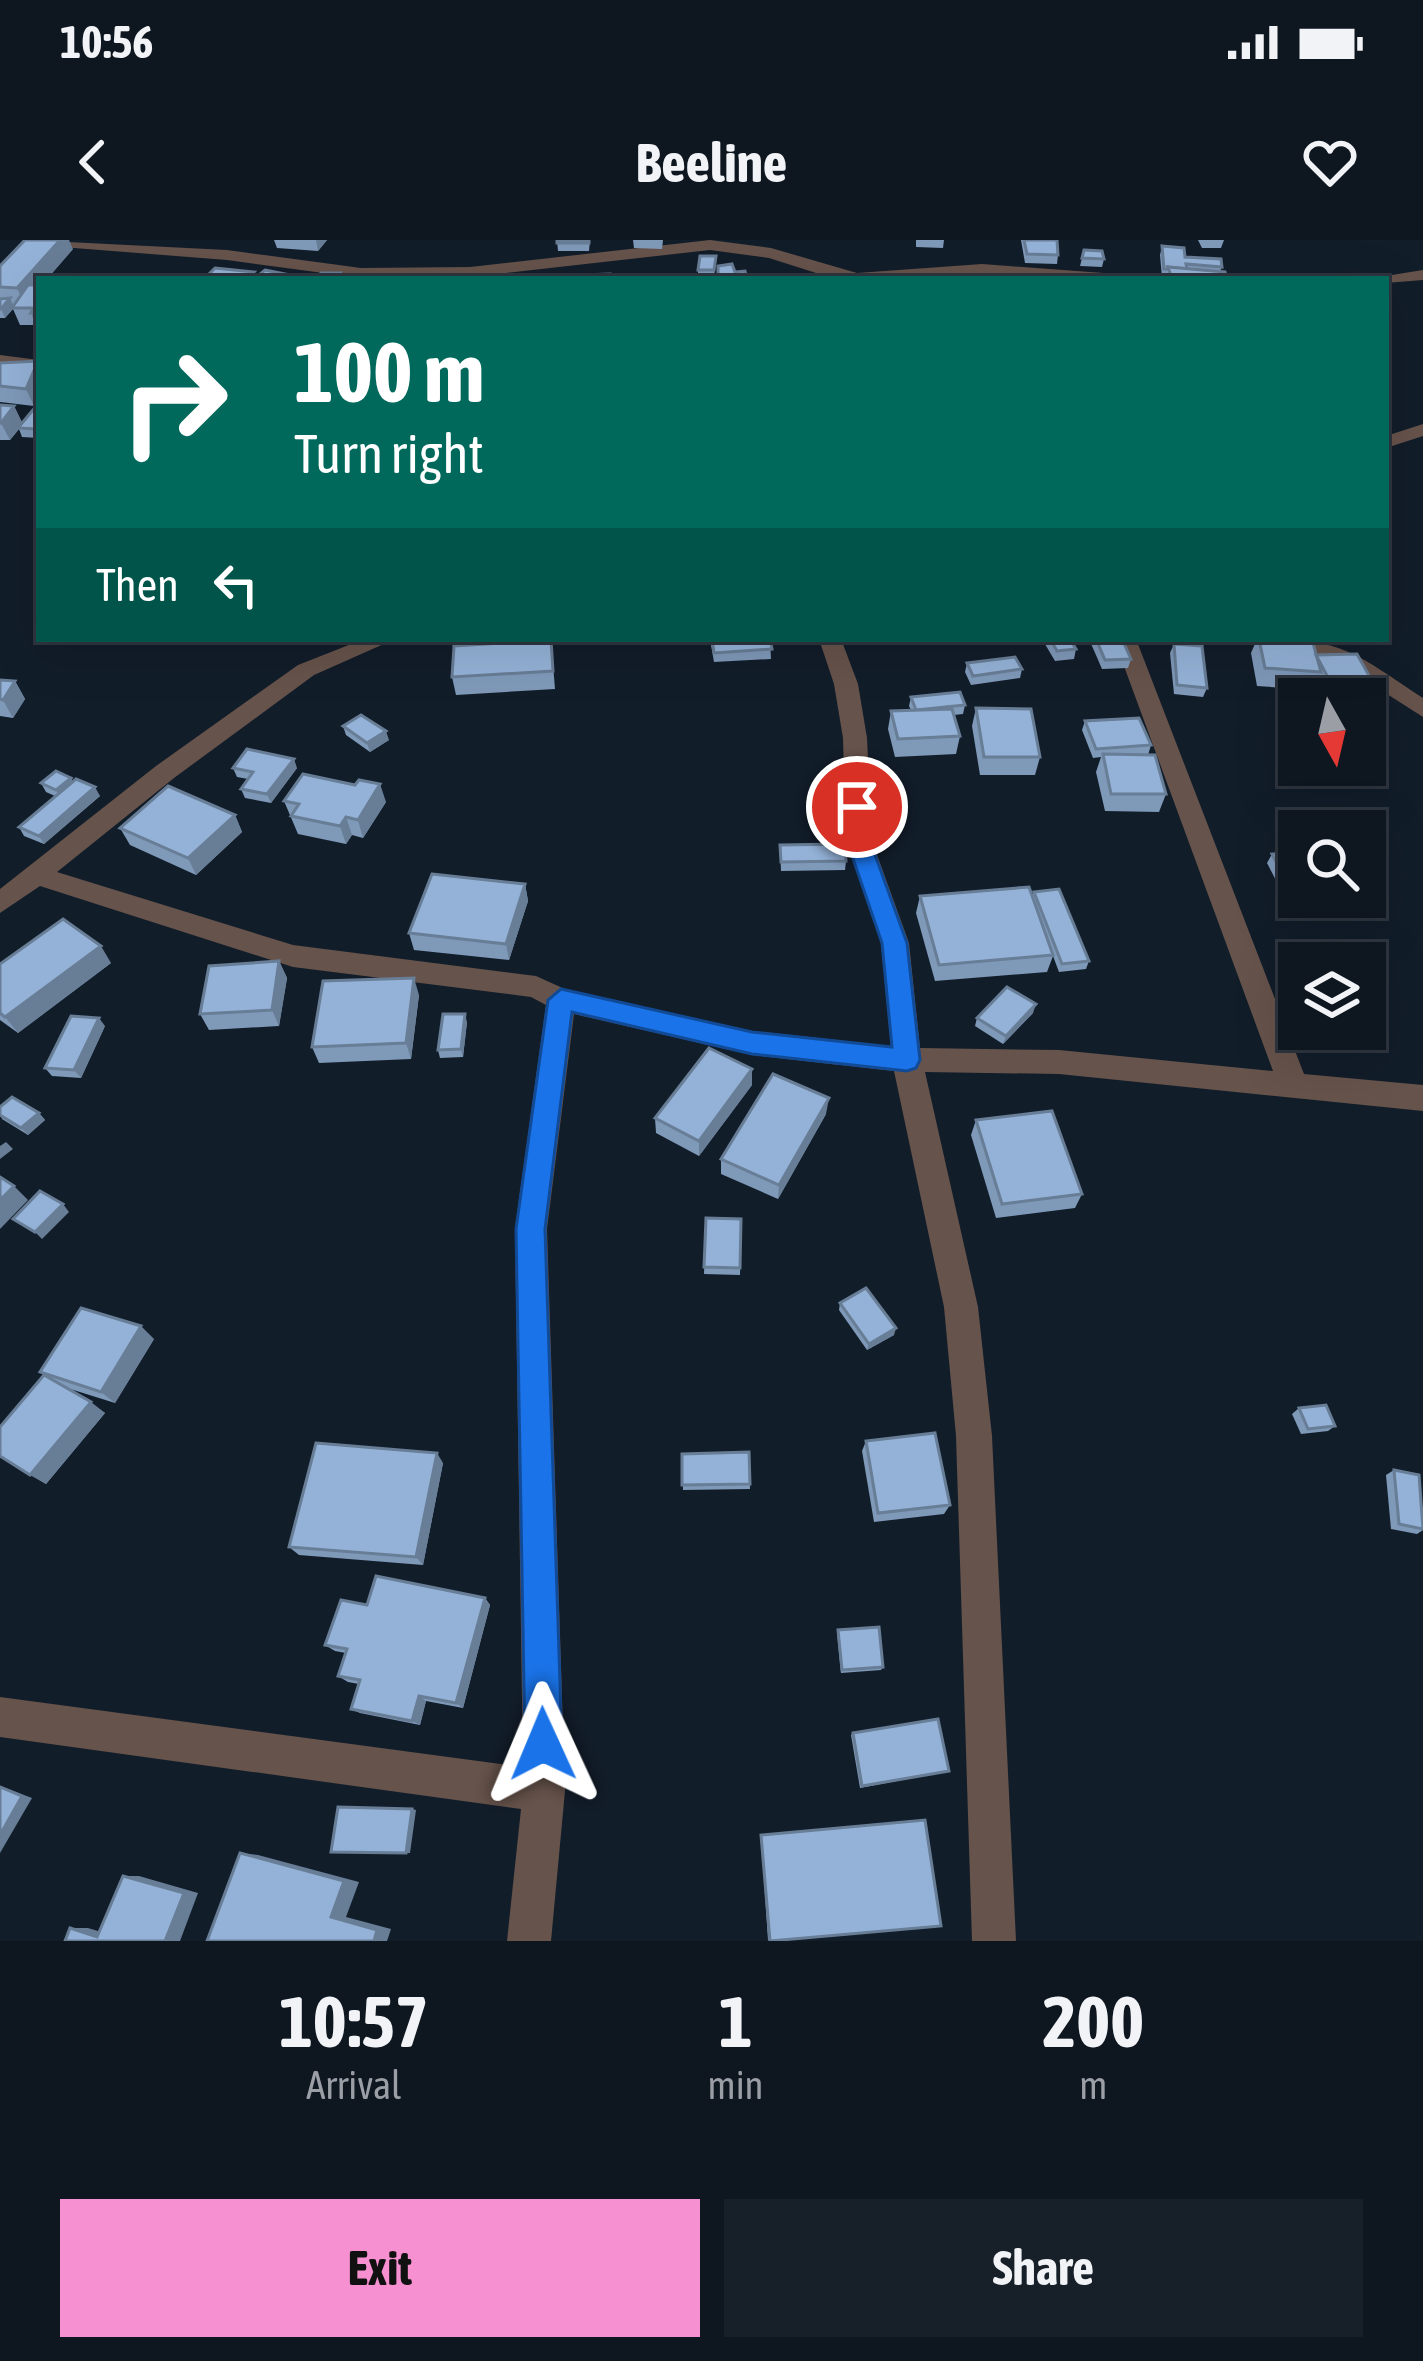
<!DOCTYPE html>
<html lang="en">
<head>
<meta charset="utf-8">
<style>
	:root { --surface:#0e1620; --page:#171f29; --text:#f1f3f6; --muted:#9b9fa5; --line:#2e353e; --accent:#f690d0 }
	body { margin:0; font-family:"Asap Condensed",sans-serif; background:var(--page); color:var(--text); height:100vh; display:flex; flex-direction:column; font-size:45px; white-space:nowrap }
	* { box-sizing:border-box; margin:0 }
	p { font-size:39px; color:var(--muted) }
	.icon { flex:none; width:66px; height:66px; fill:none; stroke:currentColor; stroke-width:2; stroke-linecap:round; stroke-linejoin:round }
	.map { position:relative; height:1701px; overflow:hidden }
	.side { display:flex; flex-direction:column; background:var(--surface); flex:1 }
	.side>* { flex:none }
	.top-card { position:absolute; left:36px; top:36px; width:1353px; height:366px; border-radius:0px; box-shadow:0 12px 48px #0002,0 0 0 3px var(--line); background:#00695c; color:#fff; overflow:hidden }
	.needle { width:78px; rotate:172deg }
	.buttons { position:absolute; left:1278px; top:438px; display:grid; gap:24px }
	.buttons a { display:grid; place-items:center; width:108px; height:108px; border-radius:0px; background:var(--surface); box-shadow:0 12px 48px #0002,0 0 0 3px var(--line); font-size:60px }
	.pin { position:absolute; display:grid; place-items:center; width:102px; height:102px; color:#fff; margin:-51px; border:6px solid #fff; border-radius:50%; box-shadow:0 3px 12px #0007 }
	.me { position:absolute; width:132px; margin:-66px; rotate:359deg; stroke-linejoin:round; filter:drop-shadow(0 0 9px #0008) }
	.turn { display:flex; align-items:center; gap:42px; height:252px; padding:0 60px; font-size:54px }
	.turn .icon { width:156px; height:156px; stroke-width:2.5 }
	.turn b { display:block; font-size:84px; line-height:102px }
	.then { display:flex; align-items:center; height:114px; padding:0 60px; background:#0003; gap:24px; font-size:45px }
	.eta { display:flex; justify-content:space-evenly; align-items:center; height:204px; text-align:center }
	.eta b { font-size:72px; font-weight:700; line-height:84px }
	.action { display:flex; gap:24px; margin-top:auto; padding:24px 60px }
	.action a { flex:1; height:138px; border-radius:0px; background:var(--accent); color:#111; font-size:48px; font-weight:700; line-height:138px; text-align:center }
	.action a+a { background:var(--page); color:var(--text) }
	.status { display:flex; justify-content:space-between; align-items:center; height:84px; padding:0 60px; background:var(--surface); direction:ltr }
	.status svg { height:33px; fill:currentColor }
	header { display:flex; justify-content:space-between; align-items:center; height:156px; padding:0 60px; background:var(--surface); font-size:54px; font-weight:700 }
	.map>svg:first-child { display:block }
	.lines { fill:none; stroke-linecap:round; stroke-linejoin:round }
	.street { fill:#66534b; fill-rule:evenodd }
	.wall { fill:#7f99b9 }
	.shaded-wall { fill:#687d96 }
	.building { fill:#94b2d7; stroke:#687d96; stroke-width:3 }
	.route { fill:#1a73e8; stroke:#114b97; stroke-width:3 }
</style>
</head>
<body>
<div class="status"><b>10:56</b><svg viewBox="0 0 49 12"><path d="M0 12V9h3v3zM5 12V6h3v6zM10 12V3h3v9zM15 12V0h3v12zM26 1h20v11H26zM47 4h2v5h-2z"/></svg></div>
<header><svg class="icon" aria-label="back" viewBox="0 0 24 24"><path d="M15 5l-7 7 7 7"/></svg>Beeline<svg class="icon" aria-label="heart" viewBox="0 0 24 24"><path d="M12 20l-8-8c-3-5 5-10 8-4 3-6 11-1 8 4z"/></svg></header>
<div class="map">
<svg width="1423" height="1701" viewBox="0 0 1423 1701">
	<rect width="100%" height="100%" fill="#121d2a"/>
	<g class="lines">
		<g class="street">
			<path d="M28,0L227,10L361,28L470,27L710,0L771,8L857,33L982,24L1117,34L1125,39L982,34L835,39L769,18L710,10L470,37L361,38L227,20L36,5Z"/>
			<path d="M1423,30V40L1386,43V39H1367Z"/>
			<path d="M1321,34L1338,36L1340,39H1313Z"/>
			<path d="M0,115L39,120V130L0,125Z"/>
			<path d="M1423,184V196L1386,208V196Z"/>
			<path d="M364,399H395L314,435L174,538L57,632L293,705L536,736L567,750L752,791L891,806L881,703L846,601L843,498L834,444L819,399H841L858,444L867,498L872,601L909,703L920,808L1059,810L1273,831L1114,399H1136L1304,834L1423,845V871L1059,834L925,832L978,1067L992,1196L1016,1701H972L956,1196L944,1067L894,831L752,815L574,774L547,989L565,1551L551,1701H507L521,1569L0,1497V1457L523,1527L515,989L546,765L531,757L293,727L40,646L0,673V649L156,526L298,425Z"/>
			<path d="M1260,399C1345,399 1354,413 1423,458V477L1329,417L1271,406Z"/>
		</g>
	</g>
	<g class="wall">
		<path d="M274,0H327L318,11L277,8Z"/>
		<path d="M557,0H590L589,11H558Z"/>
		<path d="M633,0H663L662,9L634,8Z"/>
		<path d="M916,0H944L943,8L916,7Z"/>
		<path d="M1021,0H1057L1058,15L1057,24L1025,23Z"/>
		<path d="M1198,0H1224L1221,8H1202Z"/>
		<path d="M1162,6L1185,17L1222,27L1220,31L1227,39L1162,38L1160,15Z"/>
		<path d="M73,9L47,39H39V90L36,85H20L13,69L5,78H0V26Z"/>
		<path d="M1084,10L1104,19L1102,27L1080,26Z"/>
		<path d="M716,16L714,39L698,38V30Z"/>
		<path d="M38,121L39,159L38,157L34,166L0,162V123Z"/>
		<path d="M0,165L14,166L22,183L39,165V198L22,197L19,189L10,200H0Z"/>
		<path d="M710,399H770L771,419L714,422Z"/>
		<path d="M1042,399H1070L1076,409L1074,419L1055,421Z"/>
		<path d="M1089,399H1122L1131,419L1128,428L1102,429Z"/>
		<path d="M1257,399H1312L1316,415L1376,448L1371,457L1329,458L1318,437L1312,450L1257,446L1251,413Z"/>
		<path d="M551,400L555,449L456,455L452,437Z"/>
		<path d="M1174,404L1207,448L1203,457L1174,454L1170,413Z"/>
		<path d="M967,423L1022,429L1020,438L971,445L965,432Z"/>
		<path d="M0,440L15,441L25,459L13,478L0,476Z"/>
		<path d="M911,457L965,465L963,474L954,475L960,496L956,514L895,517L888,489L891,471L911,470L909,466Z"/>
		<path d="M976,468L1040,517L1035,535H980L972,486Z"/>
		<path d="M1085,481L1151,505L1148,515L1166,554L1159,572L1105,571L1096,532L1101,517L1093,518L1082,490Z"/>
		<path d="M343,486L389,500L370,512L346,495Z"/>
		<path d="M233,528H297L271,563L245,558L241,549L248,539L237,537Z"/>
		<path d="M71,538L73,541L100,556L44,604L24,596L19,587L55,556L46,552L41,543Z"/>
		<path d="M284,561L386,562L363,598L352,595L346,604L298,594Z"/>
		<path d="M235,575L242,592L196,635L130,605L120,588Z"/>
		<path d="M780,605L846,621L845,630L781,631Z"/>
		<path d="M1272,614L1299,618V657H1311L1286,660L1267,623Z"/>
		<path d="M525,644L528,661L509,720L414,710L409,693Z"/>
		<path d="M1034,652L1089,721L1086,729L1059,732L1053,716L1047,732L935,741L916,673L920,656H1032Z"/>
		<path d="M279,721L287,738L279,786L209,790L200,774Z"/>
		<path d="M111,723L18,793L0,780V724Z"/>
		<path d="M419,755L411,819L319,823L312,807Z"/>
		<path d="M1033,773L1003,804L975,786L977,778Z"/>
		<path d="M467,782L463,817L440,818L438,810Z"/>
		<path d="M105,786L81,838L52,836L45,828Z"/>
		<path d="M752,829V845L699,916L656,893L655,878Z"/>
		<path d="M0,867L39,873L45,880L28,895L2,879Z"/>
		<path d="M826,874L778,959L721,934V919Z"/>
		<path d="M976,880L1082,954L1075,968L996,978L971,895Z"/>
		<path d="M706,978L741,979L740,1035L704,1034Z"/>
		<path d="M840,1063L894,1095L867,1110L839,1070Z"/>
		<path d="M154,1099L115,1163L67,1148L105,1173L46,1244L0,1216L44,1135L40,1132Z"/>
		<path d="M1299,1168L1335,1186L1328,1191L1301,1194L1292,1174Z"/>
		<path d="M866,1201L950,1265L944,1274L874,1282L862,1211Z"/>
		<path d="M749,1212L750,1249L683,1250L682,1214Z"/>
		<path d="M443,1223L423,1325L299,1315L289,1307Z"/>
		<path d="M1394,1230L1423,1268V1290L1417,1294L1391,1289L1386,1235Z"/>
		<path d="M485,1358L490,1365L463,1468L426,1461L420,1485L360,1473L351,1469L359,1444L348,1442L338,1436L346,1413L335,1411L325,1405L367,1365Z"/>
		<path d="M838,1390L883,1427L881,1430L841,1433L837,1393Z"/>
		<path d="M853,1493L949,1531L860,1548L851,1495Z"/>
		<path d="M761,1595L770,1701L768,1700Z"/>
	</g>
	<g class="shaded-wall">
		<path d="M60,0H69L73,9L47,39H39V48L25,65L17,48Z"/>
		<path d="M316,0H327L318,11Z"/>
		<path d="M10,58L14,67L5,78L1,69Z"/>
		<path d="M39,72V90H38L31,73Z"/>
		<path d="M38,121L39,148L34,147L38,157L34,166L26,149Z"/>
		<path d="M14,166L23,184L10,200L1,183Z"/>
		<path d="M15,441L25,459L13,478L3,460Z"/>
		<path d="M386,491L389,500L370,512L367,503Z"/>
		<path d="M294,519L297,528L271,563L267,554Z"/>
		<path d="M71,538L76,547L61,559L56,550Z"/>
		<path d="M380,544L386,562L363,598L358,580Z"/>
		<path d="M95,547L100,556L44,604L39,596Z"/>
		<path d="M235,575L242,592L196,635L188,618Z"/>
		<path d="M346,577L352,595L346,604L340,586Z"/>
		<path d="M525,644L528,661L509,720L506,704Z"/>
		<path d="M101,706L111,723L18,793L5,777Z"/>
		<path d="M279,721L287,738L279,786L272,770Z"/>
		<path d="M414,738L419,755L411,819L406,803Z"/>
		<path d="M1036,764L1033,773L1003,804L1006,796Z"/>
		<path d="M465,774L467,782L463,817L461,809Z"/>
		<path d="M99,778L105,786L81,838L74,830Z"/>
		<path d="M752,829V845L699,916V901Z"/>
		<path d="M829,858L826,874L778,959L779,945Z"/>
		<path d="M39,873L45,880L28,895L21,888Z"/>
		<path d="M6,902L13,909L0,919V906Z"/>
		<path d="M14,946L28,960L0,989V960Z"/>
		<path d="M63,964L69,972L42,999L35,992Z"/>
		<path d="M141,1086L154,1099L115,1163L101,1152Z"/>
		<path d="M896,1088L894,1095L867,1110L869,1104Z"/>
		<path d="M91,1162L105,1173L46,1244L30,1235Z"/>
		<path d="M437,1213L443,1223L423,1325L416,1317Z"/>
		<path d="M485,1358L490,1365L463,1468L456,1463Z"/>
		<path d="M419,1456L426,1461L420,1485L412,1481Z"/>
		<path d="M0,1546L32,1558L0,1613Z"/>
		<path d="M412,1569L416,1570L410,1613H406Z"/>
		<path d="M240,1613L258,1615L359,1642L346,1677L391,1689L387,1701H374L331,1677Z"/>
		<path d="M123,1636H139L198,1653L180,1701H165Z"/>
		<path d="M70,1688H88L114,1696L97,1697Z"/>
	</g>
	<g class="building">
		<path d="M25,0H60L17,48L0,47V26Z"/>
		<rect x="557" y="0" width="32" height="3"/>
		<path d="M1024,0H1057L1058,15L1027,14Z"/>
		<path d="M1162,6L1184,8L1185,17L1221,19L1222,27L1186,24L1187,29L1168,27L1169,29H1164Z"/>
		<path d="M1084,10L1102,11L1104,19L1082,18Z"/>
		<path d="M700,16H716L714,30H698Z"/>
		<path d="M732,24L735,32L745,31L747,39H718V26Z"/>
		<path d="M1168,27L1225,32L1227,39H1172Z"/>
		<path d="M215,28L254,32L247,39H204Z"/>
		<path d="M265,30L300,37L254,39Z"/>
		<path d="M321,33H340L336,39H317Z"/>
		<path d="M610,34V39H585L584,35Z"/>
		<path d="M28,45H39V72L31,73L34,68H12Z"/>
		<path d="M10,58L1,69H0V59Z"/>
		<path d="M38,121L26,149L0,146V123Z"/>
		<path d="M0,165L14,166L1,183L0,182Z"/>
		<path d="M37,165H39V186L36,189L18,188Z"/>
		<path d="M712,399H770L772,409L714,413Z"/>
		<path d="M1050,399H1070L1076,409L1057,411Z"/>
		<path d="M1096,399H1122L1131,419L1105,420Z"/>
		<path d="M1259,399H1312L1321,432L1265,428Z"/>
		<path d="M551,400L553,431L452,437L454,406Z"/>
		<path d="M1174,404L1202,406L1207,448L1177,445Z"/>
		<path d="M1357,414L1376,448L1334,449L1316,415Z"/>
		<path d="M1015,417L1022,429L973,436L967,423Z"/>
		<path d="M0,440L15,441L3,460L0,459Z"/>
		<path d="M960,452L965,465L916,470L911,457Z"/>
		<path d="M976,468L1031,469L1040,517H984Z"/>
		<path d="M952,469L960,496L898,499L891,471Z"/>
		<path d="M361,475L386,491L367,503L343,486Z"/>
		<path d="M1139,478L1151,505L1096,509L1085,481Z"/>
		<path d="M247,509L294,519L267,554L241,549L253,532L233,528Z"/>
		<path d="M1103,514L1155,515L1166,554H1111Z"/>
		<path d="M56,531L71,538L56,550L41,543Z"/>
		<path d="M303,534L355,545L359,540L380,544L358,580L346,577L340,586L291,576L299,564L284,561Z"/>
		<path d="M76,539L95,547L39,596L19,587Z"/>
		<path d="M168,546L235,575L188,618L120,588Z"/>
		<path d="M845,604L846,621L781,622L780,605Z"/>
		<path d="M1296,612L1299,618V650L1291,651L1272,614Z"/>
		<path d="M432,634L525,644L506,704L409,693Z"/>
		<path d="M1029,647L1053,715L939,725L920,656Z"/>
		<path d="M1059,649L1089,721L1062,724L1034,652Z"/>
		<path d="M63,679L101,706L5,777L0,773V724Z"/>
		<path d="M279,721L272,770L200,774L209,726Z"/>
		<path d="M414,738L406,803L312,807L323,741Z"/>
		<path d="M1007,747L1036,764L1006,796L977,778Z"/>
		<path d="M443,774H465L461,809L438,810Z"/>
		<path d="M71,776L99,778L74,830L45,828Z"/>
		<path d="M709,808L752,829L699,901L655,878Z"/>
		<path d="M773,834L829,858L779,945L721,919Z"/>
		<path d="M12,857L39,873L21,888L0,875V867Z"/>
		<path d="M1052,871L1082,954L1002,964L976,880Z"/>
		<path d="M0,937L14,946L0,960Z"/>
		<path d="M40,951L63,964L35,992L13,979Z"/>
		<path d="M706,978L741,979L740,1028L704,1027Z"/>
		<path d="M866,1048L896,1088L869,1104L840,1063Z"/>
		<path d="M81,1068L141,1086L101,1152L40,1132Z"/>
		<path d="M44,1135L91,1162L30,1235L0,1216V1187Z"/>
		<path d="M1326,1165L1335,1186L1308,1189L1299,1168Z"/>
		<path d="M935,1193L950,1265L878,1273L866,1201Z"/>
		<path d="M316,1203L437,1213L416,1317L289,1307Z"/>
		<path d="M749,1212L750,1244L682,1245V1214Z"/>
		<path d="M1394,1230L1419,1235L1423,1289L1399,1284Z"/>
		<path d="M376,1336L485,1358L456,1463L419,1456L412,1481L351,1469L360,1440L338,1436L347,1409L325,1405L341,1360L367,1365Z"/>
		<path d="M879,1387L883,1427L842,1430L838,1390Z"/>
		<path d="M938,1479L949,1531L862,1546L853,1493Z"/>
		<path d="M0,1547L22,1556L0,1595Z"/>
		<path d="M338,1567L412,1569L406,1613L331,1612Z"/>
		<path d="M925,1580L941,1686L770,1701L761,1595Z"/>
		<path d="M240,1613L344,1641L331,1677L377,1690L374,1701H207Z"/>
		<path d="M123,1636L184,1653L165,1701H65L70,1688L97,1697Z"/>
	</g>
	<path class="route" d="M857,559L869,567L870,601L907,703L920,820L916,828L907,831L752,814L572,772L545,989L562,1504L556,1517L543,1522L530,1517L525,1504L516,989L548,760L561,749L752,792L892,807L882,703L847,601L846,567Z"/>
</svg>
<div class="buttons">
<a><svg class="needle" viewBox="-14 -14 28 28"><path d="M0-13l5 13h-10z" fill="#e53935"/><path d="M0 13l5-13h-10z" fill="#9b9fa5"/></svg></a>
<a><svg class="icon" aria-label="search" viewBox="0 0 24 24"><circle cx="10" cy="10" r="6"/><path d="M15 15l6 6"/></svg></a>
<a><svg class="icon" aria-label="layers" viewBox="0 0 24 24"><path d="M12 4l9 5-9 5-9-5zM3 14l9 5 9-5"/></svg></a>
</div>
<div class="pin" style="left:857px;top:567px;background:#d93025"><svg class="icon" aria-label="arrive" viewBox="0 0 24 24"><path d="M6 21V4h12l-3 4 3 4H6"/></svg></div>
<svg class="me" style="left:543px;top:1504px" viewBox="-20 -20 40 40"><path d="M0-17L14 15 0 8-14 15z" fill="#1a73e8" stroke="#fff" stroke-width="4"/></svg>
<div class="top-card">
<div class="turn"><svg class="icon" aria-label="right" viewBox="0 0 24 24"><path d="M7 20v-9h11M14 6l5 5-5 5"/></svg><div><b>100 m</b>Turn right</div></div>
<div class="then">Then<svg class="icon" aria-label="left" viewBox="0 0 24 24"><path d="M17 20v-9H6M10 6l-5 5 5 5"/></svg></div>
</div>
</div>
<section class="side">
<div class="eta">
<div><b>10:57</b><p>Arrival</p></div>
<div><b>1</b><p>min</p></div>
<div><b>200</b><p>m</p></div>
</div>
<div class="action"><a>Exit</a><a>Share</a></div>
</section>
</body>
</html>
